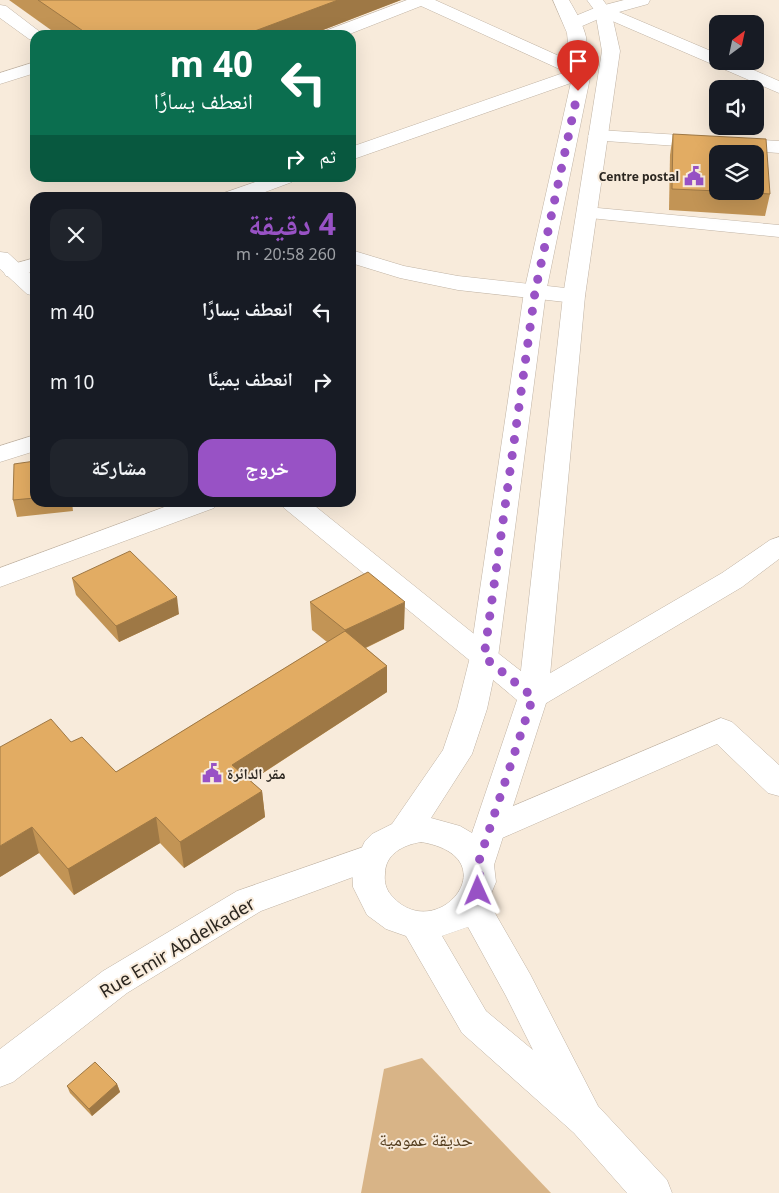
<!DOCTYPE html>
<html lang="ar">
<head>
<meta charset="utf-8">
<style>
	:root { --surface:#171b24; --page:#20242c; --text:#f1f3f6; --muted:#9ea1a6; --accent:#9852c5 }
	body { margin:0; font-family:"Noto Sans","Noto Naskh Arabic",sans-serif; background:var(--page); color:var(--text); direction:rtl; height:100vh; display:flex; flex-direction:column; font-size:19px; white-space:nowrap }
	* { box-sizing:border-box; margin:0 }
	p { font-size:16px; color:var(--muted) }
	.icon { flex:none; width:28px; height:28px; fill:none; stroke:currentColor; stroke-width:2; stroke-linecap:round; stroke-linejoin:round }
	.map { position:relative; flex:1; overflow:hidden; direction:ltr }
	.sheet { position:absolute; left:30px; top:192px; width:326px; height:315px; display:flex; flex-direction:column; background:var(--surface); border-radius:15px; box-shadow:0 5px 20px #0002; direction:rtl }
	.sheet>* { flex:none }
	.guide { position:absolute; left:30px; top:30px; width:326px; height:152px; border-radius:15px; box-shadow:0 5px 20px #0002; direction:rtl; background:#0b6e4f; color:#fff; overflow:hidden }
	.needle { width:32px; rotate:33deg }
	.buttons { position:absolute; left:709px; top:15px; display:grid; gap:10px }
	.buttons a { display:grid; place-items:center; width:55px; height:55px; border-radius:10px; background:var(--surface); box-shadow:0 5px 20px #0002; font-size:25px }
	.pin { position:absolute; display:grid; place-items:center; width:42px; height:42px; color:#fff; margin:-51px -21px; border-radius:50% 50% 50% 0; rotate:-45deg; box-shadow:0 0 5px #0007 }
	.pin .icon { rotate:45deg }
	.me { position:absolute; width:55px; margin:-28px; rotate:359deg; stroke-linejoin:round; filter:drop-shadow(0 0 4px #0008) }
	.turn { display:flex; align-items:center; gap:18px; height:105px; padding:0 20px; font-size:22px }
	.turn .icon { width:65px; height:65px; stroke-width:2.5 }
	.turn b { display:block; font-size:35px; line-height:42px }
	.then { display:flex; align-items:center; height:48px; padding:0 20px; background:#0003; gap:10px; font-size:19px }
	.round { display:grid; place-items:center; flex:none; width:52px; height:52px; border-radius:15px; background:var(--page) }
	.summary { display:flex; align-items:center; justify-content:space-between; height:85px; padding:0 20px }
	h1 { font-size:30px; font-weight:700; line-height:38px; color:var(--accent) }
	.cta { display:flex; gap:10px; margin-top:auto; padding:10px 20px }
	.cta a { flex:1; height:58px; border-radius:15px; background:var(--accent); color:#fff; font-size:20px; font-weight:700; line-height:58px; text-align:center }
	.cta a+a { background:var(--page); color:var(--text) }
	ul { padding:0; list-style:none }
	li { display:flex; align-items:center; gap:15px; height:70px; padding:0 20px }
	li div { flex:1 }
	li b { display:block; font-size:19px }
	li em { font-style:normal }
	.map>svg:first-child { display:block }
	.green { fill:#d8b487 }
	.lines { fill:none; stroke-linecap:round; stroke-linejoin:round }
	.minor-casing { stroke:#c0b3a4; stroke-width:1 }
	.tertiary-casing { stroke:#c0b3a4; stroke-width:1 }
	.primary-casing { stroke:#c0b3a4; stroke-width:1 }
	.minor { fill:#fff; fill-rule:evenodd }
	.tertiary { fill:#fff; fill-rule:evenodd }
	.primary { fill:#fff; fill-rule:evenodd }
	.wall { fill:#c29455 }
	.shaded-wall { fill:#9e7845 }
	.building { fill:#e2ac63; stroke:#9e7845 }
	.route { stroke:#9852c5; stroke-width:9; stroke-dasharray:0 16.2 }
	.labels { text-anchor:middle; dominant-baseline:central; stroke-width:4; stroke-linejoin:round; paint-order:stroke }
	.far-poi-label { font-size:12px; font-weight:bold; fill:#2b2620; stroke:#f8ebdb; text-anchor:end }
	.poi-label { font-size:15px; font-weight:bold; fill:#2b2620; stroke:#f8ebdb; text-anchor:start }
	.near-street-label { font-size:18px; fill:#2b2620; stroke:#f8ebdb }
	.near-park-label { font-size:18px; fill:#553e1f; stroke:#f8ebdb }
</style>
</head>
<body>
<div class="map">
<svg width="779" height="1193" viewBox="0 0 779 1193">
	<rect width="100%" height="100%" fill="#f8ebdb"/>
	<path class="green" d="M422,1058L551,1193H361L384,1069Z"/>
	<g class="lines">
		<defs>
			<g id="minor">
				<path d="M407,0H435L588,69L591,73L588,77L351,160V147L566,72L421,6L347,35H322L325,31Z"/>
				<path d="M624,0H650L648,4L619,12L718,54V61H733L779,81V93L603,17L580,27H568L565,23L568,19L597,7Z"/>
				<path d="M0,5L6,6L44,35H35V40L29,39L0,18Z"/>
				<path d="M35,62V73L0,84V73Z"/>
				<path d="M598,130L779,141V153L591,140L588,136L591,132Z"/>
				<path d="M267,178H295L292,182L249,198H218L221,194Z"/>
				<path d="M587,207L779,225V237L580,217L577,213L580,209Z"/>
				<path d="M351,250L404,266L458,276L574,289L582,291L585,296L582,301L574,303L458,290L400,278L351,263Z"/>
				<path d="M35,258V271L14,277L6,276L3,271L6,266Z"/>
				<path d="M178,502H218L214,508L0,587V568Z"/>
				<path d="M779,537V559L742,587L543,705L533,708L523,705L474,664L470,657L474,650L484,646L494,650L535,682L722,573L770,540Z"/>
				<path d="M721,718L732,722L779,765V796L768,793L717,744L500,839L489,843L478,839L473,830L478,821Z"/>
				<path d="M372,844L383,848L388,857L383,866L261,911L127,993L13,1082L0,1087V1049L103,971L237,891Z"/>
			</g>
			<g id="tertiary">
				<path d="M0,252L8,253L35,278V296L27,294L0,269Z"/>
				<path d="M35,435V451L0,462V446Z"/>
				<path d="M280,502H310L494,650L498,657L494,664L484,668L474,664L284,508Z"/>
			</g>
			<path id="primary" d="M553,0H569C576,12 583,24 586,37C588,49 586,62 591,73L546,292L498,657L487,709L472,754L431,818L460,826L472,833L518,697L563,296L602,51L595,11L587,0H603L611,11L620,51L585,296L548,697L494,865L496,882L488,901L530,974L598,1106L667,1180L672,1193H627L574,1133L462,1033L406,936L386,929L367,915L353,887L352,868L365,841L372,834L392,824L443,750L457,709L470,657L524,292L573,73L570,63L567,33ZM421,842C512,857 436,948 391,895C386,889 384,882 385,874C385,854 403,845 421,842ZM468,927L506,996L533,1050L486,1011L442,936Z"/>
		</defs>
		<use href="#minor" class="minor-casing"/>
		<use href="#tertiary" class="tertiary-casing"/>
		<use href="#primary" class="primary-casing"/>
		<use href="#minor" class="minor"/>
		<use href="#tertiary" class="tertiary"/>
		<use href="#primary" class="primary"/>
	</g>
	<g class="wall">
		<path d="M9,0H401L310,35H58Z"/>
		<path d="M673,134L770,194L765,216L669,210L670,155Z"/>
		<path d="M35,461V502H72L73,511L17,517L13,500Z"/>
		<path d="M72,578L179,614L119,642L76,595Z"/>
		<path d="M310,602L404,629L366,648L387,666V692L251,781L262,791L265,817L184,868L160,843L74,895L39,853L0,877L71,742L116,772L327,642L312,630Z"/>
		<path d="M117,1084L120,1092L92,1116L70,1093L67,1086Z"/>
	</g>
	<g class="shaded-wall">
		<path d="M338,0H401L310,35H244Z"/>
		<path d="M177,597L179,614L119,642L116,626Z"/>
		<path d="M405,602L404,629L346,657L345,630Z"/>
		<path d="M387,666V692L235,791L232,765Z"/>
		<path d="M262,791L265,817L184,868L180,842Z"/>
		<path d="M156,817L160,843L74,895L68,869Z"/>
		<path d="M32,827L39,853L0,877V846Z"/>
		<path d="M117,1084L120,1092L92,1116L89,1109Z"/>
	</g>
	<g class="building">
		<path d="M38,0H338L244,35H89Z"/>
		<path d="M673,134L766,139L770,194L723,191H755V154H718V191L672,189Z"/>
		<path d="M35,461V498L13,500L14,464Z"/>
		<path d="M130,551L177,597L116,626L72,578Z"/>
		<path d="M368,572L405,602L345,630L310,602Z"/>
		<path d="M345,631L387,666L232,765L262,791L180,842L156,817L68,869L32,827L0,846V747L51,719L71,742L82,737L116,772Z"/>
		<path d="M95,1062L117,1084L89,1109L67,1086Z"/>
	</g>
	<g class="lines">
		<path class="route" d="M478,891L480,877L478,864L533,697L484,657L535,292L578,91"/>
	</g>
	<defs>
		<symbol id="civic-bare" viewBox="-9 -9 18 18"><path d="M-.6-6.5H3V-4.5H.6V-3L4-1V1h2V6H-6V1h2V-1L-.6-3ZM-1.2 2.5V6h2.4V2.5Z" fill="#9852c5" stroke="#f8ebdb" stroke-width="2.5" paint-order="stroke"/></symbol>
	</defs>
	<g fill-rule="evenodd">
		<use href="#civic-bare" x="680" y="162" width="28" height="28"/>
		<use href="#civic-bare" x="198" y="759" width="28" height="28"/>
	</g>
	<g class="labels">
		<g class="far-poi-label">
			<text x="679" y="176">Centre postal</text>
		</g>
		<g class="poi-label">
			<text x="227" y="773">مقر الدائرة</text>
		</g>
		<g class="near-street-label">
			<text transform="translate(177 947) rotate(-31)">Rue Emir Abdelkader</text>
		</g>
		<g class="near-park-label">
			<text x="426" y="1139">حديقة عمومية</text>
		</g>
	</g>
</svg>
<div class="buttons">
<a><svg class="needle" viewBox="-14 -14 28 28"><path d="M0-13l5 13h-10z" fill="#e53935"/><path d="M0 13l5-13h-10z" fill="#9ea1a6"/></svg></a>
<a><svg class="icon" aria-label="sound" viewBox="0 0 24 24"><path d="M4 9h4l5-4v14l-5-4H4zM17 9q2 3 0 6"/></svg></a>
<a><svg class="icon" aria-label="layers" viewBox="0 0 24 24"><path d="M12 4l9 5-9 5-9-5zM3 14l9 5 9-5"/></svg></a>
</div>
<div class="pin" style="left:578px;top:91px;background:#d93025"><svg class="icon" aria-label="arrive" viewBox="0 0 24 24"><path d="M6 21V4h12l-3 4 3 4H6"/></svg></div>
<svg class="me" style="left:478px;top:891px" viewBox="-20 -20 40 40"><path d="M0-17L14 15 0 8-14 15z" fill="#9852c5" stroke="#fff" stroke-width="4"/></svg>
<div class="guide">
<div class="turn"><svg class="icon" aria-label="left" viewBox="0 0 24 24"><path d="M17 20v-9H6M10 6l-5 5 5 5"/></svg><div><b>40 m</b>انعطف يسارًا</div></div>
<div class="then">ثم<svg class="icon" aria-label="right" viewBox="0 0 24 24"><path d="M7 20v-9h11M14 6l5 5-5 5"/></svg></div>
</div>
<section class="sheet">
<div class="summary"><div><h1>4 دقيقة</h1><p>260 m · 20:58</p></div><a class="round"><svg class="icon" aria-label="close" viewBox="0 0 24 24"><path d="M6 6l12 12M18 6L6 18"/></svg></a></div>
<ul>
<li><svg class="icon" aria-label="left" viewBox="0 0 24 24"><path d="M17 20v-9H6M10 6l-5 5 5 5"/></svg><div><b>انعطف يسارًا</b></div><em>40 m</em></li>
<li><svg class="icon" aria-label="right" viewBox="0 0 24 24"><path d="M7 20v-9h11M14 6l5 5-5 5"/></svg><div><b>انعطف يمينًا</b></div><em>10 m</em></li>
</ul>
<div class="cta"><a>خروج</a><a>مشاركة</a></div>
</section>
</div>
</body>
</html>
